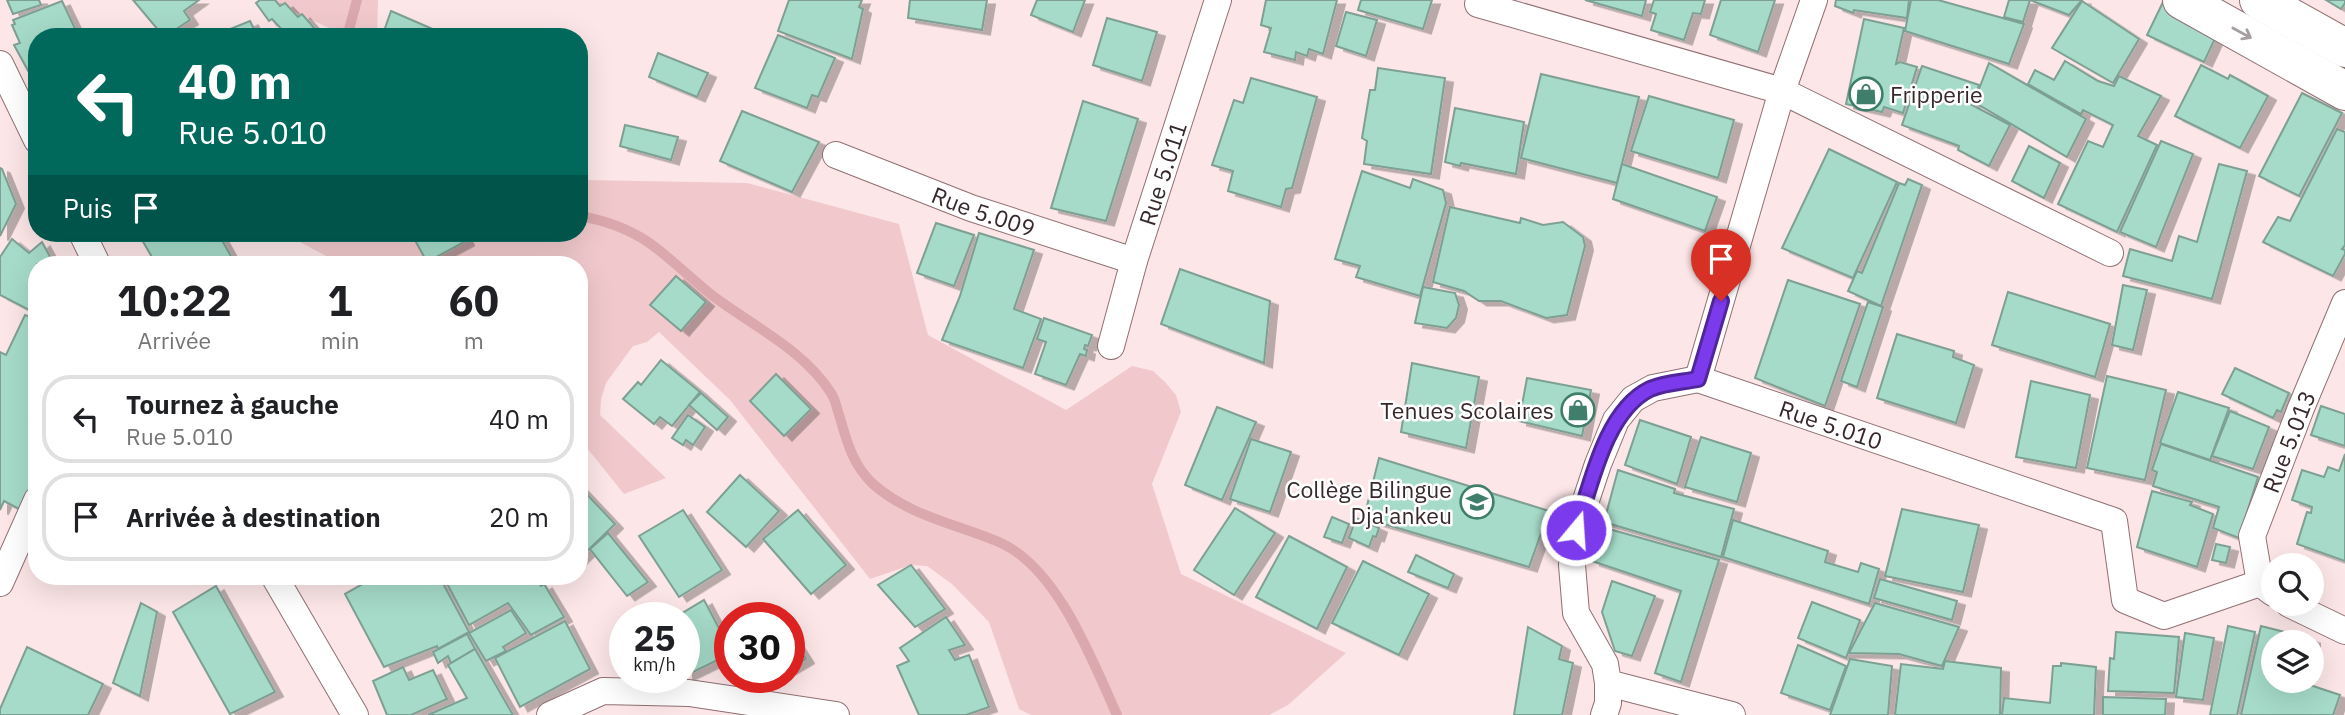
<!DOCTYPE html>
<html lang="fr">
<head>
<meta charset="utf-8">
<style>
	:root { --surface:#fff; --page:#f2f2f2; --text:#202124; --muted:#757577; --line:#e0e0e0 }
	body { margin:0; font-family:"IBM Plex Sans",sans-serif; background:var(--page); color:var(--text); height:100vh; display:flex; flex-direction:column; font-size:26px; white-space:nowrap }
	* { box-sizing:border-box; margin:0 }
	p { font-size:23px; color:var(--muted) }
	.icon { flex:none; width:38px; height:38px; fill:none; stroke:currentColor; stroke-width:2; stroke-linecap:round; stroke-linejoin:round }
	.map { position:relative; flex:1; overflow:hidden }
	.sheet { position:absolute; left:28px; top:256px; width:560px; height:329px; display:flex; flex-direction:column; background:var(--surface); border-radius:28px; box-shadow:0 7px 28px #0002 }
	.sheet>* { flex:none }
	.hud { position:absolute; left:28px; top:28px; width:560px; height:214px; border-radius:28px; box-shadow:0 7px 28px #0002; background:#00695c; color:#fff; overflow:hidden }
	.controls { position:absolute; left:2261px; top:553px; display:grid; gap:14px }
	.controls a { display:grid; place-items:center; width:63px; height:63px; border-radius:50%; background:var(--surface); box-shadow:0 7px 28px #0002; font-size:35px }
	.speed { position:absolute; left:609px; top:602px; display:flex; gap:14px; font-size:35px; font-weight:700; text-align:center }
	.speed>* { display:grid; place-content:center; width:91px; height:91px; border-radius:50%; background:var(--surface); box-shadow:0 7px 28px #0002; line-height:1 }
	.speed small { font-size:18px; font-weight:400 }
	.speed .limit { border:10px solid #d22; background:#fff; color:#111 }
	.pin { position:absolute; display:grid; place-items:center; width:60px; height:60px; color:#fff; margin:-72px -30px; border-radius:50% 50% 50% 0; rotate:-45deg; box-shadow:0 0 7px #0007 }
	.pin .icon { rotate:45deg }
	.me { position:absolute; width:77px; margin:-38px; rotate:18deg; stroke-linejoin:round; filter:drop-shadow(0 0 5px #0008) }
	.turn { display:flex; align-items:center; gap:24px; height:147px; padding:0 35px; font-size:32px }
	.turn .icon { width:91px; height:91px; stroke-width:2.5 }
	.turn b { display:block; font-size:49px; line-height:60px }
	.then { display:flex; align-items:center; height:66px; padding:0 35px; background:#0003; gap:14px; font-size:26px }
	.eta { display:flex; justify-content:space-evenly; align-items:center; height:119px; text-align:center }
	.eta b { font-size:42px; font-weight:700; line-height:49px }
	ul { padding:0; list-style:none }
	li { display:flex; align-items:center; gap:21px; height:88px; margin:0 14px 10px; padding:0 21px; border:4px solid var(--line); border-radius:28px }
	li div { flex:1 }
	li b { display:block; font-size:26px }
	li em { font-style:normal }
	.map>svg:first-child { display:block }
	.green { fill:#f1c9cc }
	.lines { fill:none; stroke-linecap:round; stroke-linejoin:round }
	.stream { stroke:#dba8ad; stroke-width:10 }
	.building { fill:#a6dbc9; stroke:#7ea094; stroke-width:2; filter:url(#shadow) }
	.street-casing { stroke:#907073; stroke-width:28 }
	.secondary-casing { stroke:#907073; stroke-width:40 }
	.street { stroke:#fff; stroke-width:26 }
	.secondary { stroke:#fff; stroke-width:38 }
	.oneway { stroke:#a59fa0 }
	.route-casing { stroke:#51269a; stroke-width:18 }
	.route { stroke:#7c3aed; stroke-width:12 }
	.labels { text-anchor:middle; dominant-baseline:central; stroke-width:5; stroke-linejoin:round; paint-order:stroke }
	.poi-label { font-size:23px; fill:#37292b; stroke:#fff; text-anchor:end }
	.street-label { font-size:23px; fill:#37292b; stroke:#fff }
</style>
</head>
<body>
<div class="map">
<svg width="2345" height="715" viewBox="0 0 2345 715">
	<defs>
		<filter id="shadow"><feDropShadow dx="8" dy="4.5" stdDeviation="0" flood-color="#0004"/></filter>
	</defs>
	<rect width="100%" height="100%" fill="#fce6e7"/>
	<g class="green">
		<path d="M268,0H378L377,37H340V33Z"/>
		<path d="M579,178L584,180L747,183L899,224L928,335L1066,410L1132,366L1153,371L1165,382L1176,395L1181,412L1152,484L1181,574L1346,653L1288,705L1269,715H1031L1019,709L989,622L952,584L927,566L911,565L870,579L730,400L659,332L647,342L633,346L606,383L601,399L600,415L666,478L624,494L579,438V264H341L283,233H579Z"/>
	</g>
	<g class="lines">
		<g class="stream">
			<path d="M347,37L357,0"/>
			<path d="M579,216C604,220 627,228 648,242C671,258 691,279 713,296C753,326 804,350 831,393C836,400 837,410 840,418C847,442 853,465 872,483C908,516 957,524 1001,543C1058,569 1092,660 1117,715"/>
		</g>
	</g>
	<g class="building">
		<path d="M7,0H39L41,5L13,14Z"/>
		<path d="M133,0H199L184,11L190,20L164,37Z"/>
		<path d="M260,0H275L280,6L285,3L298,17L302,14L322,37H289L272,19L269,21L256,3Z"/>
		<path d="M789,0H862L859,7L863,9L852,59L778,31Z"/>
		<path d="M910,0H987L982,30L908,18Z"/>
		<path d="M1037,0H1085L1073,32L1031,15Z"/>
		<path d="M1266,0H1337L1323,54L1309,49L1307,56L1296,52L1295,60L1264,52L1271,28L1261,25Z"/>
		<path d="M1361,0H1432L1423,29L1358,10Z"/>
		<path d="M1585,0H1646L1642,16Z"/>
		<path d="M1654,0H1705L1701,14L1693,13L1684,40L1651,30L1656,14L1650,12Z"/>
		<path d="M1721,0H1775L1758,52L1710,35Z"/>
		<path d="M1836,0H1909L1907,18L1854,10L1853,13L1835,6Z"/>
		<path d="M1911,0H1938L2024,24L2009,64L1905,31Z"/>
		<path d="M2009,0H2082L2069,15L2030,0L2023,22L2004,17Z"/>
		<path d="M2164,0L2225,17L2204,62L2147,35Z"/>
		<path d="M2326,0H2345V3L2341,9Z"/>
		<path d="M62,1L79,37H37V87L14,45L20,43L12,25L15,24L13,20Z"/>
		<path d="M2082,1L2139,39L2113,83L2052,48Z"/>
		<path d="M391,11L451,37H389L383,34Z"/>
		<path d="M1346,12L1377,20L1366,56L1336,46Z"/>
		<path d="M1107,18L1157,32L1142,81L1093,65Z"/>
		<path d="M1864,19L1904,28L1896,64L1900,62L1917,67L1903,113L1884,107L1882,112L1846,104Z"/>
		<path d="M250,21L258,37H233L230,29Z"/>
		<path d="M778,35L835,58L818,97L812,95L807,108L755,88Z"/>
		<path d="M658,53L708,73L697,97L649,77Z"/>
		<path d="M2065,61L2098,81L2114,86L2119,76L2161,96L2138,136L2157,145L2117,232L2058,204L2088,141L2103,147L2113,125L2083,110L2081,114L2028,84L2035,70L2054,80Z"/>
		<path d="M1989,63L2086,119L2067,157L1974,102Z"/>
		<path d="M2201,65L2228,79L2230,75L2268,96L2240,148L2175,116Z"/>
		<path d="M1922,66L1979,85L1972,105L2010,125L1989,166L1958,150L1959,146L1902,125Z"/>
		<path d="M1378,68L1445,78L1431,174L1364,164L1367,141L1362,138L1370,90H1375Z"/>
		<path d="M1541,74L1639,97L1617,183L1521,158Z"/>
		<path d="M1251,78L1317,97L1292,188L1286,189L1281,207L1228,191L1233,171L1212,165L1234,100L1243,103Z"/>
		<path d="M2302,93L2342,113L2299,196L2259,176Z"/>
		<path d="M1649,96L1734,120L1718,178L1631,151Z"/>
		<path d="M1083,101L1138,119L1106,221L1051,208Z"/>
		<path d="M1455,108L1524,122L1516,174L1461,163L1460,166L1445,162Z"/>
		<path d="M742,111L819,142L792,192L720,161Z"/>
		<path d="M625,125L678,137L671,160L620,146Z"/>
		<path d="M2337,129L2345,132V245L2342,249L2345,250V254L2333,276L2263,242L2278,217L2290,221Z"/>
		<path d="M2161,141L2193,154L2156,247L2120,232Z"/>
		<path d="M2029,146L2060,163L2044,198L2012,181Z"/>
		<path d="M1829,149L1897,182L1853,278L1782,248Z"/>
		<path d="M1622,164L1717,197L1705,231L1613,199Z"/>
		<path d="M2219,164L2247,171L2212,299L2123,276L2130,249L2172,261L2179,236L2197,242Z"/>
		<path d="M0,168L2,169L16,204L0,236Z"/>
		<path d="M1362,171L1410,188L1413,179L1443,190L1446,203L1420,296L1356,277L1360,266L1335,259Z"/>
		<path d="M1908,179L1922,185L1881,306L1848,291L1857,271L1862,273L1899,183L1905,185Z"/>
		<path d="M1450,207L1520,223L1521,218L1543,225L1563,222L1583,237L1585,246L1567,315L1546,318L1501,301H1479L1464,291L1433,282Z"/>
		<path d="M936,223L974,235L954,286L917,273Z"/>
		<path d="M157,233H218L233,260L225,264H156L142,240Z"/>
		<path d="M411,233H462L466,241L427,262Z"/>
		<path d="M979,233L1034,250L1014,309L1041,319L1023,368L942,340L960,296Z"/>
		<path d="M12,239L29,253L42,242L54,264H37V314L0,295V257Z"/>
		<path d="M1180,269L1270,301L1264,363L1161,324Z"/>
		<path d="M676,276L706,302L681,331L650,305Z"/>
		<path d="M1788,280L1860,304L1825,406L1755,378Z"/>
		<path d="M2123,285L2147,290L2133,350L2112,345Z"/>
		<path d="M1423,287L1455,293L1459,305L1456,318L1447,328L1415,323Z"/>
		<path d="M2008,292L2110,324L2095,377L1992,345Z"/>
		<path d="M1868,302L1883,307L1857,387L1841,381Z"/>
		<path d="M25,315L37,320V402L29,419L37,423V448L31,459L37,462V478L19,509L4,501L0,510V352L6,355Z"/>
		<path d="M1044,318L1092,335L1088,346L1085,345L1084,349L1087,350L1086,356L1080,354L1066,385L1035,374L1046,342L1037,339Z"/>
		<path d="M1897,334L1954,351L1953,357L1974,365L1956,423L1877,398Z"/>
		<path d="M661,360L700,392L672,426L660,417L654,424L623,399L638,382L641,385Z"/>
		<path d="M1412,363L1479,377L1466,448L1401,432Z"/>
		<path d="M2235,368L2289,393L2281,412L2277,410L2273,418L2222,394Z"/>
		<path d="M776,374L811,409L784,436L750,401Z"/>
		<path d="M2107,376L2166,390L2145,480L2087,468Z"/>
		<path d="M1527,378L1591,390L1582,436L1519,421Z"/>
		<path d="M2031,381L2090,395L2076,468L2016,457Z"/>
		<path d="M2178,392L2229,408L2210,460L2160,443Z"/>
		<path d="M701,393L728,417L717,430L689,405Z"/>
		<path d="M2321,406L2345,414V446L2311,435Z"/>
		<path d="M1217,407L1256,422L1222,500L1185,485Z"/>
		<path d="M2230,411L2269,427L2253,469L2212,456Z"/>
		<path d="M688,415L705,427L693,445L686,440L683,445L672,438Z"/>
		<path d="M1640,420L1691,437L1677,484L1625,465Z"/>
		<path d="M1701,437L1751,453L1737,502L1685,487Z"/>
		<path d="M1251,439L1291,452L1270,512L1230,499Z"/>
		<path d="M2161,444L2258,477L2239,538L2213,528L2219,507L2153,486L2157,472L2152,470Z"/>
		<path d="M2345,454V561L2297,544L2307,512L2311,513L2312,507L2292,500L2302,470L2324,477L2328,467L2339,471Z"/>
		<path d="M1379,458L1549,511L1529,567L1364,518Z"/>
		<path d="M1618,470L1675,489L1674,493L1734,509L1721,557L1604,522Z"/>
		<path d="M740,475L779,511L746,547L707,512Z"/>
		<path d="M579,486L615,524L579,559Z"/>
		<path d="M2152,491L2192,502L2190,505L2213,514L2197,567L2137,547Z"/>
		<path d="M1235,508L1275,533L1234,595L1194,570Z"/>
		<path d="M1902,509L1979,525L1963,592L1885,576Z"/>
		<path d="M683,510L722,570L679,597L639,536Z"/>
		<path d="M798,510L846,565L811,594L763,539Z"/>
		<path d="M1332,517L1349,524L1342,543L1324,537Z"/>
		<path d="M1356,518L1379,528L1376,537L1373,536L1369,547L1349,538Z"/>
		<path d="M1733,520L1828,551L1825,562L1858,572L1861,563L1879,569L1869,604L1723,557Z"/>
		<path d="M1602,527L1719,560L1681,682L1655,673L1681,591L1592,561Z"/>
		<path d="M608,533L648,582L627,596L590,549Z"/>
		<path d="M1289,536L1347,567L1317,629L1256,597Z"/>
		<path d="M2216,544L2230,547L2226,563L2212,560Z"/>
		<path d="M1416,555L1454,574L1448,588L1408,572Z"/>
		<path d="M1363,561L1429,594L1399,655L1332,623Z"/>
		<path d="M911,565L945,609L915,627L878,585Z"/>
		<path d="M377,576H439L469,632L438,649L437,646L384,667L345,594Z"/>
		<path d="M443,576H533L541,586L544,584L564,617L531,635L508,603L469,625Z"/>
		<path d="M1880,579L1957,601L1952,620L1874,598Z"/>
		<path d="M1612,581L1655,596L1632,656L1615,651L1602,612Z"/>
		<path d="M216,586L275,692L230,714L173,612Z"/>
		<path d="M704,600L730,649V654L685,676L684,618H674Z"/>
		<path d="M1812,602L1860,620L1846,658L1798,638Z"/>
		<path d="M141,603L157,612L140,696L113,683Z"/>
		<path d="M1875,603L1959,627L1942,666L1899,654L1849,653Z"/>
		<path d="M773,605L780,618H750Z"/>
		<path d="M511,610L526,633L503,647L506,651L486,661L469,633Z"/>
		<path d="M946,617L965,645L949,650L955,660L969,655L989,707L966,715H919L897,666L909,661L900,648Z"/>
		<path d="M565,621L590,669L520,707L495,658Z"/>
		<path d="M2228,626L2255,632L2237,715H2210Z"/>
		<path d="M2261,626L2312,639V642H2273V681H2304V683L2340,695L2333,715H2241Z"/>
		<path d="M1528,627L1562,646L1559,659L1573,663L1562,715H1514Z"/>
		<path d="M789,632L806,659L789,669Z"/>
		<path d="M2116,632L2179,637L2174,693L2108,691L2110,658L2114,659Z"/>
		<path d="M2185,633L2214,638L2203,700L2176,697Z"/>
		<path d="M467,634L475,649L451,663L448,656L438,663L433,652Z"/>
		<path d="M1798,645L1846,666L1830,710L1781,693Z"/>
		<path d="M27,647L103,684L88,715H0V709Z"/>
		<path d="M475,649L513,715H428L467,698L448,665Z"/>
		<path d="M1850,659L1892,666L1888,715H1830Z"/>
		<path d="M1945,661L2001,668L2000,715H1895L1901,664L1943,669Z"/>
		<path d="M2061,663L2096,667L2094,715H2002L2004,698L2050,703L2053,666H2061Z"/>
		<path d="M403,667L409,680L433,670L447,699L411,715H387L373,681Z"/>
		<path d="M2103,697L2166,699L2165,715H2103Z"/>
	</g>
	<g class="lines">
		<defs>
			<g id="street">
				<path id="s1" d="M1814,0L1782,91L1698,379L2114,521L2125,600L2164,616L2260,583L2273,593"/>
				<path d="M1478,4L1782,91L2110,253"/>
				<path d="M0,64L37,140"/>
				<path id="s2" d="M836,155L971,208L1134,261"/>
				<path d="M82,233L97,264"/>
				<path id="s3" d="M1111,346L1134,261L1218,0"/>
				<path d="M1698,379L1653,388L1633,399L1616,420L1598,464L1576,530L1572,565L1576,613L1605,664L1608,683L1732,715"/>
				<path d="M274,576L355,715"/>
				<path d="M0,583L37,500"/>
				<path id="s4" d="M2260,583L2252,536L2301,408L2345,303"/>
				<path d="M2289,604L2345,631"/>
				<path d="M550,715L603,691L689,693L836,715"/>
				<path d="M1604,715L1608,703V683"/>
			</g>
			<g id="secondary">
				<path d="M2182,0L2345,91"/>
				<path d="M2259,0L2345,48"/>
			</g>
		</defs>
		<use href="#street" class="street-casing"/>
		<use href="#secondary" class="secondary-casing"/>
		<use href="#street" class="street"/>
		<use href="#secondary" class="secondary"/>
	</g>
	<defs><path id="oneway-shaft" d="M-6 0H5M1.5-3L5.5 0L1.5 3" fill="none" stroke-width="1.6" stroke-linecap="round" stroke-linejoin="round" transform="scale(1.75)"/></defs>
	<use class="oneway" href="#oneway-shaft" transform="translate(2242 33) rotate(29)"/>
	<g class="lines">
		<defs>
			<path id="route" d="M1576,530C1591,485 1605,411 1650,389C1664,383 1683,382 1698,379L1721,301"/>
		</defs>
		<use href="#route" class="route-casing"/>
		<use href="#route" class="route"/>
	</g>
	<defs>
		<symbol id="shop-ring" viewBox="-11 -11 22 22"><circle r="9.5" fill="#fff" stroke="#3f7e6b" stroke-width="1.5"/><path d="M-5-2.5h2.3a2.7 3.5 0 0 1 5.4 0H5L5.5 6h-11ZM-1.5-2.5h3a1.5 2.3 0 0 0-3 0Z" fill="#3f7e6b"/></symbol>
		<symbol id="school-ring" viewBox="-11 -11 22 22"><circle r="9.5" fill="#fff" stroke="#3f7e6b" stroke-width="1.5"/><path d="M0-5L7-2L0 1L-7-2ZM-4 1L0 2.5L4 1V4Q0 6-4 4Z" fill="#3f7e6b"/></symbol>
	</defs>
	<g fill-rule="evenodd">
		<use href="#shop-ring" x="1847" y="75" width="38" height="38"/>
		<use href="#shop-ring" x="1559" y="391" width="38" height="38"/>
		<use href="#school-ring" x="1458" y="483" width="38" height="38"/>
	</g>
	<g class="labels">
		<g class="poi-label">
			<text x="1890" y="94" text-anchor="start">Fripperie</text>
			<text x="1554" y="410">Tenues Scolaires</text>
			<text x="1452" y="489">Collège Bilingue<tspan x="1452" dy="26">Dja'ankeu</tspan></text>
		</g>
		<g class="street-label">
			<text stroke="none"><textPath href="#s3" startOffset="180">Rue 5.011</textPath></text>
			<text stroke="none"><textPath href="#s2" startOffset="158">Rue 5.009</textPath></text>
			<text stroke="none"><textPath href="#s1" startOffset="537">Rue 5.010</textPath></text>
			<text stroke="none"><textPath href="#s4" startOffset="149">Rue 5.013</textPath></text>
		</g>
	</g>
</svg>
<div class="controls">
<a><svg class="icon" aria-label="search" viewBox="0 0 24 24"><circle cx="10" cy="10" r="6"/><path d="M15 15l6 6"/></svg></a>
<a><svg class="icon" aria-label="layers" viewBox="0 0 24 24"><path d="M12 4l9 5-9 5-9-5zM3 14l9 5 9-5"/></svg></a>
</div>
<div class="speed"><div>25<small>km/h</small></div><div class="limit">30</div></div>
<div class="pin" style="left:1721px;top:301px;background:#d93025"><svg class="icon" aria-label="arrive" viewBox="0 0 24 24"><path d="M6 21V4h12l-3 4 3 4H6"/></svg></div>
<svg class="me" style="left:1576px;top:530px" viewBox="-20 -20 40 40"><circle r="17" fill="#7c3aed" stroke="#fff" stroke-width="3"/><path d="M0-11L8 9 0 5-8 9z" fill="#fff"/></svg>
<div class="hud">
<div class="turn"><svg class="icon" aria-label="left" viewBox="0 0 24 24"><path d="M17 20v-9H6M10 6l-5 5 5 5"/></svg><div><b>40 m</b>Rue 5.010</div></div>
<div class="then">Puis<svg class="icon" aria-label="arrive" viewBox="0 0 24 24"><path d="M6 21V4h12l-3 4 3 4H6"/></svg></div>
</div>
<section class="sheet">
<div class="eta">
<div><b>10:22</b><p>Arrivée</p></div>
<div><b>1</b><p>min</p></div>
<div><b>60</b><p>m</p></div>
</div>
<ul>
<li><svg class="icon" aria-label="left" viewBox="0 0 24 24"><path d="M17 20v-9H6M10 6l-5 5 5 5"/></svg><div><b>Tournez à gauche</b><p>Rue 5.010</p></div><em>40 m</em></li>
<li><svg class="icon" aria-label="arrive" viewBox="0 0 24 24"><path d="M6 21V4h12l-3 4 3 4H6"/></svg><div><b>Arrivée à destination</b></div><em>20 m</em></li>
</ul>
</section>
</div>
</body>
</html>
